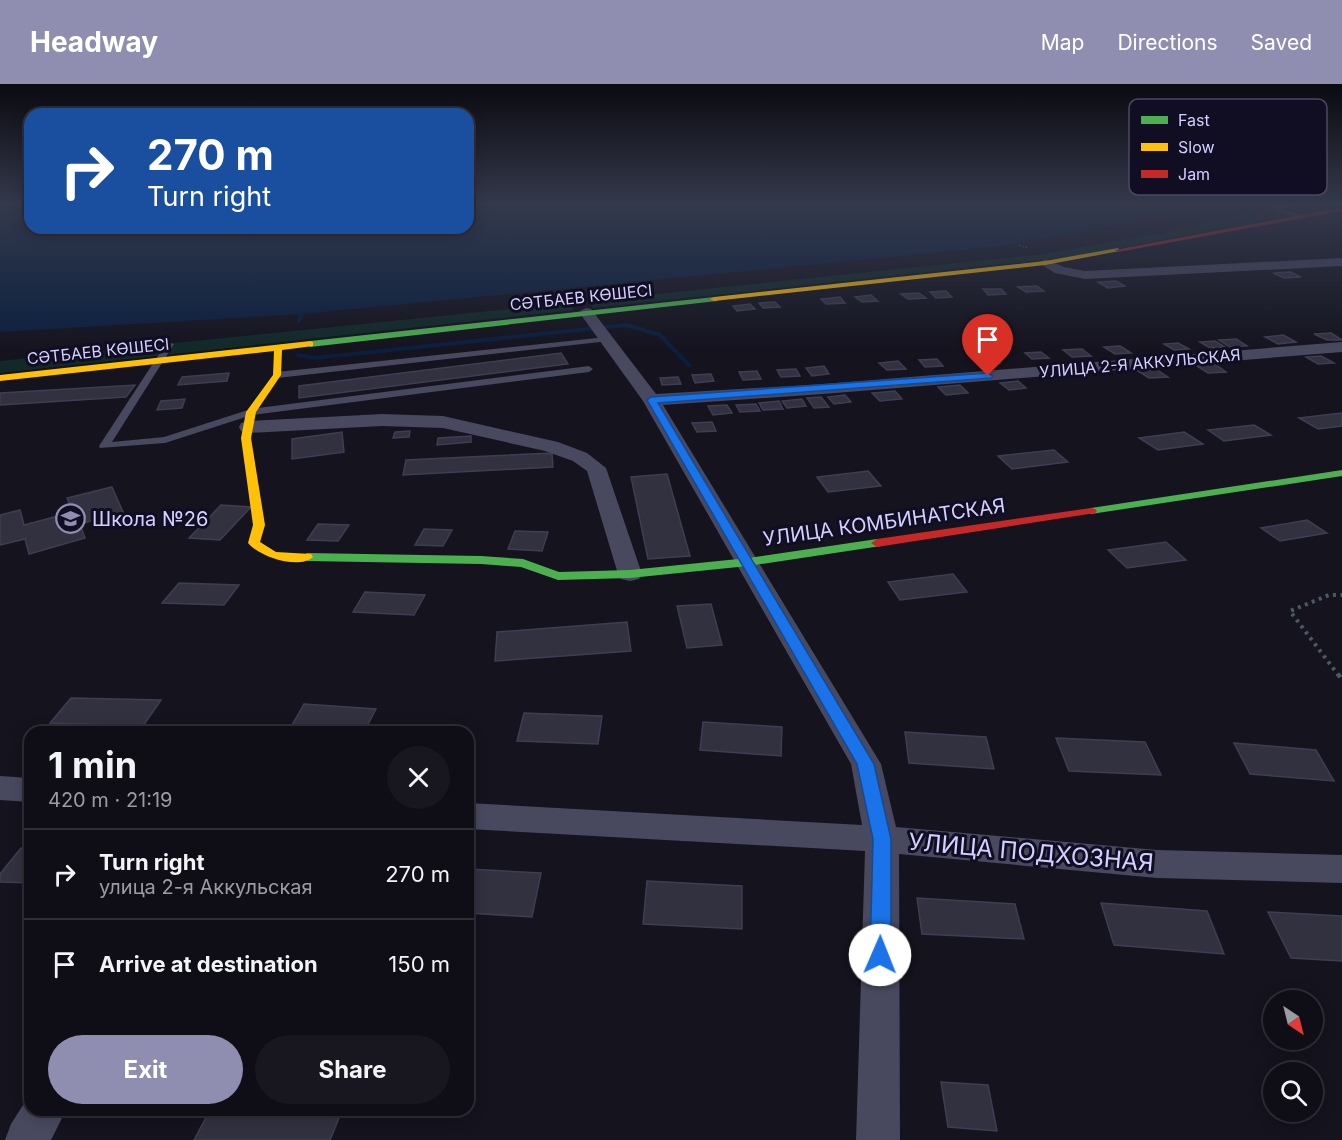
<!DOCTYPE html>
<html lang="en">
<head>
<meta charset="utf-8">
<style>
	:root { --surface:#0f0e16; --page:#18171f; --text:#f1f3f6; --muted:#9b9ca1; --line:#2f2e35; --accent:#908eb0 }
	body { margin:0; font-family:Inter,sans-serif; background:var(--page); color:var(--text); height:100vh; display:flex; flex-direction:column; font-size:22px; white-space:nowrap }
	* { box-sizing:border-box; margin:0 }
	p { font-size:20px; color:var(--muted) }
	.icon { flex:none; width:33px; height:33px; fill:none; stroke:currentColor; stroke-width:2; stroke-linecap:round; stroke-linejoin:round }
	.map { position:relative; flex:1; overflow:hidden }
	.drawer { position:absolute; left:24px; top:642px; width:450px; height:390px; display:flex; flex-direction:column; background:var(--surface); border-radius:18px; box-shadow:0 3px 15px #0003,0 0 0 2px var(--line) }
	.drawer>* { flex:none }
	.hud { position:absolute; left:24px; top:24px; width:450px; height:126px; border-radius:18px; box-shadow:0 3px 15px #0003,0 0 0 2px var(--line); background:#1a4fa0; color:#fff; overflow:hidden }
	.needle { width:39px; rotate:145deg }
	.buttons { position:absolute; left:1263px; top:906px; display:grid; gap:12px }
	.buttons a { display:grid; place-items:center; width:60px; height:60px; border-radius:50%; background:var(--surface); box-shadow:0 3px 15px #0003,0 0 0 2px var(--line); font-size:30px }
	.pin { position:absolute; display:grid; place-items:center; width:51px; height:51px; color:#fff; margin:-62px -26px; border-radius:50% 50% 50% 0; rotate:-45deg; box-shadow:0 0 6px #0007 }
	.pin .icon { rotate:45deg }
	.me { position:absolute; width:66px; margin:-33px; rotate:1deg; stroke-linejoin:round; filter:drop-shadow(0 0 4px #0008) }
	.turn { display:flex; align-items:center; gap:21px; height:126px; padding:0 24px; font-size:27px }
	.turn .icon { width:78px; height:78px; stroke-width:2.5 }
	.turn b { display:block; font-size:42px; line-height:51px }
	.round { display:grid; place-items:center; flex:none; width:63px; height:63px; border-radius:32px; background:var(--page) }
	.head { display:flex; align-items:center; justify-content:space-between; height:102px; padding:0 24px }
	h1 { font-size:36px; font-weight:700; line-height:45px }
	.action { display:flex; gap:12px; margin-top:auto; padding:12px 24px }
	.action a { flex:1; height:69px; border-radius:36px; background:var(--accent); color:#fff; font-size:24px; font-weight:700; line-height:69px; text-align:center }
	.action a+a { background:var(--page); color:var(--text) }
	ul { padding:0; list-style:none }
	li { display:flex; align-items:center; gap:18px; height:90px; padding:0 24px; border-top:2px solid var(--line) }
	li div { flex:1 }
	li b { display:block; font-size:22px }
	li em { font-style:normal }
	header { display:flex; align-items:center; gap:36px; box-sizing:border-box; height:84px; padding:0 30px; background:var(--accent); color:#fff }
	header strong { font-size:28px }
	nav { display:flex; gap:33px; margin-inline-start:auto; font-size:21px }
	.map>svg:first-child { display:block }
	.green { fill:#112929 }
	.water { fill:#0a1f3e }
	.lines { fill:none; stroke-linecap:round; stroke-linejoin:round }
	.stream { stroke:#0a1f3e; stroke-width:4 }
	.building { fill:#323140; stroke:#403d52; stroke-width:1.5 }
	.path-far3 { stroke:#4a5965; stroke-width:1.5; stroke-dasharray:1.5 2; stroke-linecap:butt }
	.path-far2 { stroke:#4a5965; stroke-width:2; stroke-dasharray:1.5 3; stroke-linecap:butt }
	.path-far1 { stroke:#4a5965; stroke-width:4; stroke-dasharray:3 4.5; stroke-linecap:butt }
	.path { stroke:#4a5965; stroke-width:4.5; stroke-dasharray:4 5; stroke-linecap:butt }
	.lane { fill:#48485f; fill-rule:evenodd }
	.street { fill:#48485f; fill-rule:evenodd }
	.fast { fill:#4caf50; fill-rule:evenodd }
	.slow { fill:#ffc107; fill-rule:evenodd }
	.jam { fill:#c62828; fill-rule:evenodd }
	.route { fill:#1a73e8; stroke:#114b97; stroke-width:1.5 }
	.labels { text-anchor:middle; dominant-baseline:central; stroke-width:6; stroke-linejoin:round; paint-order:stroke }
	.far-street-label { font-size:16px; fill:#d3d0ff; stroke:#110e23 }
	.poi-label { font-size:20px; fill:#d3d0ff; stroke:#110e23; text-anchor:start }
	.street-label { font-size:20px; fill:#d3d0ff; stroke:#110e23 }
	.near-street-label { font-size:24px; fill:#d3d0ff; stroke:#110e23 }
	.key { fill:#110e23; stroke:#4b4865; stroke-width:1.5 }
	.key-label { font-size:16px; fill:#d3d0ff }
</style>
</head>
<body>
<header>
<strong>Headway</strong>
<nav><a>Map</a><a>Directions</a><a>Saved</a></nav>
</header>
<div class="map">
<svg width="1342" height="1056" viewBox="0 0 1342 1056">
	<rect width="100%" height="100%" fill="#14131e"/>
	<g class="green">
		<path d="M1281,119H1342V122L1077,172L593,224L588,217L1045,170L1188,144Z"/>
		<path d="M568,219L574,226L0,289V277Z"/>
	</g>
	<path class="water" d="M0,119H30V144H468V119H1200L1135,136L1004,162L302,230L0,248Z"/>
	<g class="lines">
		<g class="stream">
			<path d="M299,237L302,230"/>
			<path d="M298,271L315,274L627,241L660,251L689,281"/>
		</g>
	</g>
	<g class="building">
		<path d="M1290,188L1301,193L1284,194L1273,189Z"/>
		<path d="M1116,197L1125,202L1108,204L1098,198Z"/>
		<path d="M1037,202L1044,207L1026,208L1018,203Z"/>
		<path d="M983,205H1001L1006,210L988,211Z"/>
		<path d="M946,207L952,213L936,214L930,208Z"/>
		<path d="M919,209L926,214L908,215L901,210Z"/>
		<path d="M871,211L878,217L862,218L855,213Z"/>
		<path d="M840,213L845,219L826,220L821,215Z"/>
		<path d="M775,218L780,223L763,224L759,219Z"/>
		<path d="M750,220L755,225L737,227L733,222Z"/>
		<path d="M1331,249L1342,256H1327L1314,250Z"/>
		<path d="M1283,251L1296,258L1278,260L1265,253Z"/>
		<path d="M1236,255L1247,262L1230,263L1219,256Z"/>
		<path d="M1215,257L1225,263L1210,264L1200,258Z"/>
		<path d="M1178,259L1189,265L1174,266L1164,260Z"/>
		<path d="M1120,262L1131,269L1115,270L1104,263Z"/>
		<path d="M1082,265L1091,272L1072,273L1063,266Z"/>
		<path d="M1041,268L1049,274L1032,275L1025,269Z"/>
		<path d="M561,269L568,280L299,314V302Z"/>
		<path d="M992,272L1000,279L981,280L974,273Z"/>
		<path d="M1321,272L1334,279L1318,280L1306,273Z"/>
		<path d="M937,275L943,282L925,283L919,276Z"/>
		<path d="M898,277L906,285L887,286L879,279Z"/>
		<path d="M1215,280L1226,288L1208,289L1197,282Z"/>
		<path d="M824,282L829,290L812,292L806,284Z"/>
		<path d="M796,285L800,292L781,293L777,286Z"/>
		<path d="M1156,285L1168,293L1149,294L1138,287Z"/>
		<path d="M757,287L761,295L743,296L739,288Z"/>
		<path d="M229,289L227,297L178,301L182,293Z"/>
		<path d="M711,290L714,297L695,299L692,291Z"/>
		<path d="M678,293L681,300L662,301L660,294Z"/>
		<path d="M1018,297L1026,304L1009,306L1000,299Z"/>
		<path d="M135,301L126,313L0,321V309Z"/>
		<path d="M960,301L968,309L946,311L938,303Z"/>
		<path d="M895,307L902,315L880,317L872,309Z"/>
		<path d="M845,311L851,318L834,320L828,313Z"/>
		<path d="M821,313L829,323L814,324L807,314Z"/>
		<path d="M185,315L182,324L157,326L161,317Z"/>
		<path d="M802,315L806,322L787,324L782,317Z"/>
		<path d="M779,317L783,325L763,326L759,319Z"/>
		<path d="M756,320L760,327L740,328L736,321Z"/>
		<path d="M727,321L732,329L713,331L708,322Z"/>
		<path d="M1342,329V342L1318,345L1299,334Z"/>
		<path d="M712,338L716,347L697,348L692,339Z"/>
		<path d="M1254,341L1271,351L1224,357L1208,346Z"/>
		<path d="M410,347L409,353L393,354L395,348Z"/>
		<path d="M342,348L344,368L292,375V355Z"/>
		<path d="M1184,348L1203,360L1158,366L1139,354Z"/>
		<path d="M471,352V358L437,361L438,354Z"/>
		<path d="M1054,366L1068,378L1012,385L998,372Z"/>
		<path d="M552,369L553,383L403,391L406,376Z"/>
		<path d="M868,387L881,402L828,408L817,393Z"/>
		<path d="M667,390L690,472L648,475L631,393Z"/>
		<path d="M112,403L123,428L80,440L85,454L29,470L25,455L0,461V431L20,426L24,441L73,428L67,414Z"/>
		<path d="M221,421L251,423L220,456L189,454Z"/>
		<path d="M1307,436L1327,449L1280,457L1261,444Z"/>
		<path d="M318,440L349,441L338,457L307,456Z"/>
		<path d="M424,445L452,446L443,462L415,461Z"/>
		<path d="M515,447L548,448L542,467L508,465Z"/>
		<path d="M1166,458L1186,476L1127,484L1108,466Z"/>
		<path d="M953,490L967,508L900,516L888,498Z"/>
		<path d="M179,499L239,501L224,521L162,519Z"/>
		<path d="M365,508L425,511L414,531L353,528Z"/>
		<path d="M711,520L722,561L687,564L677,522Z"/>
		<path d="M627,538L631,567L495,577L497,548Z"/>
		<path d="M71,614L161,616L143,642L50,639Z"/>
		<path d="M304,620L376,625L364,648H288Z"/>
		<path d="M524,629L602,632L598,660L517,657Z"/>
		<path d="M703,638L782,643L781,672L700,666Z"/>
		<path d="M905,648L986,653L994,685L909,679Z"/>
		<path d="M1056,654L1145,658L1161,691L1069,687Z"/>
		<path d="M1234,659L1316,666L1334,697L1250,690Z"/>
		<path d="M21,764H30V799L0,798V790Z"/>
		<path d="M468,785L541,789L532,833L468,829Z"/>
		<path d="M647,797L742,802V845L643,840Z"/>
		<path d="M917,814L1015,820L1024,855L922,850Z"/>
		<path d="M1101,819L1207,827L1224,870L1114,861Z"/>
		<path d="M1268,828L1342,832V877L1291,874Z"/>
		<path d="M941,998L988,1001L997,1047L948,1043Z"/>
		<path d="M210,1026H279L339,1034L330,1056H194Z"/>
	</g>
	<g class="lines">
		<path class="path-far3" d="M1019,161L1028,164"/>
		<g class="path-far2">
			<path d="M569,206L576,215"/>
			<path d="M29,268L73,266"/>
		</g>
		<path class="path-far1" d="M1339,592L1290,527L1329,511H1342"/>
		<path class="path" d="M1338,590L1342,596"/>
		<g class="lane">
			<path d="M1294,119H1307L1279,126L1304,132V134L1273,127L1274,124Z"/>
			<path d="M606,253H609V257L277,294L273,291L277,288Z"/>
			<path d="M167,258L174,260L112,358L164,353L251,325L589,282L593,285L589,288L252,331L165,359L100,364L99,362Z"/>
		</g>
		<g class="street">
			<path d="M1342,174V182L1085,195L1055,189L1039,179L1045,175L1064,183L1085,187Z"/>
			<path d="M586,224L591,225L656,310L823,300L1342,258V268L823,310L663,321L881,680L896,743L1157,766L1342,771V799L1157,794L899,770L900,1056H856L865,767L468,745V719L862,741L851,680L643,317L579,228Z"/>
			<path d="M382,330L443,332L558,358L587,369L606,384L642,490L639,495L630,497L621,495L618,490L587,387L573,377L545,367L443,344L382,342L248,349L241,347L239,343L241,339L248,337Z"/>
			<path d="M0,692L30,694V718L0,716Z"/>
			<path d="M30,1010V1026H66L51,1056H5L11,1040Z"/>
		</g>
		<g class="fast">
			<path d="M714,213H717V217L310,263L306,260L310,257Z"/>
			<path d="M1342,386V392L1091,430L1085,427L1091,424Z"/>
			<path d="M877,455L883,459L881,462L748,482L630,494L558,496L521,483L481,480L307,477L301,473L307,469L481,472L523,475L559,488L630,486L748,474Z"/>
		</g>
		<g class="slow">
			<path d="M1118,164L1120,167L1045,181L714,217L710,215L714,213L1045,177Z"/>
			<path d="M310,257L313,258V262L282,266L281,291L256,328L251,354L265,441L260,458L276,468L311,470L313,473C299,486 259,473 248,459L253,441L241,354L246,328L273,291L274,267L0,297V291Z"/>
		</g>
		<g class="jam">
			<path d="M1342,123V127L1118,168L1115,166Z"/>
			<path d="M1091,424L1095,425L1097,427L1095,429L877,463L871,459L877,455Z"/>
		</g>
	</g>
	<linearGradient id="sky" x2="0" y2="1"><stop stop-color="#0b0a10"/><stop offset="0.45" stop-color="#34394c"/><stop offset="1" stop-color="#34394c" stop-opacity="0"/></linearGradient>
	<rect width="1342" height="267" fill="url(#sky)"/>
	<path class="route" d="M988,289L993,292L991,294L658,319L874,680L891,755V871L888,877L880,880L873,877L870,871L873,755L857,680L647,316L651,313Z"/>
	<defs>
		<symbol id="school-ring" viewBox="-11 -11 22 22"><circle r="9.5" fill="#110e23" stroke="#908eb0" stroke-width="1.5"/><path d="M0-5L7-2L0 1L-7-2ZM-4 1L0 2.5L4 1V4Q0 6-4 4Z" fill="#908eb0"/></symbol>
	</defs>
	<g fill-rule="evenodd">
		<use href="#school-ring" x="54" y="418" width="33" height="33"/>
	</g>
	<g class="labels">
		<g class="far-street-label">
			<text transform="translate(581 213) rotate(-6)">СӘТБАЕВ КӨШЕСІ</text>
			<text transform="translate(98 267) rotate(-6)">СӘТБАЕВ КӨШЕСІ</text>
			<text transform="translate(1140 279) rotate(-5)">УЛИЦА 2-Я АККУЛЬСКАЯ</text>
		</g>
		<g class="poi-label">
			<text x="92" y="435">Школа №26</text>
		</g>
		<g class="street-label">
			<text transform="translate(884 438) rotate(-8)">УЛИЦА КОМБИНАТСКАЯ</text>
		</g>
		<g class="near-street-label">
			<text transform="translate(1031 768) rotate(5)">УЛИЦА ПОДХОЗНАЯ</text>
		</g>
	</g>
	<rect x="1129" y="15" width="198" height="96" rx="9" class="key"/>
	<rect x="1141" y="32" width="27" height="8" fill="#4caf50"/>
	<rect x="1141" y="59" width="27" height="8" fill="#ffc107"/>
	<rect x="1141" y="86" width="27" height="8" fill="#c62828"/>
	<g class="key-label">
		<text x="1178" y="42">Fast</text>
		<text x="1178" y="69">Slow</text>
		<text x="1178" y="96">Jam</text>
	</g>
</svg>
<div class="buttons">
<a><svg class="needle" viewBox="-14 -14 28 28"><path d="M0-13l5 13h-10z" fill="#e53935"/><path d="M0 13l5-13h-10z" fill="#9b9ca1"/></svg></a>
<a><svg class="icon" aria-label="search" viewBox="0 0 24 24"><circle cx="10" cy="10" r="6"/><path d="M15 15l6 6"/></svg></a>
</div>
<div class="pin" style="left:988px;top:292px;background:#d93025"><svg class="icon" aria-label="arrive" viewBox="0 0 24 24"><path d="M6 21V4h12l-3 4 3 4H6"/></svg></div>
<svg class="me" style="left:880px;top:871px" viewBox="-20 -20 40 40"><circle r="19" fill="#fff"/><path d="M0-13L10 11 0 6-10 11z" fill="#1a73e8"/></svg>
<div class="hud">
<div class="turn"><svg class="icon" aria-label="right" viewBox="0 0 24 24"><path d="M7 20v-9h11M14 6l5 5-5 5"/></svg><div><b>270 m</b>Turn right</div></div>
</div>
<section class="drawer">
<div class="head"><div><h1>1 min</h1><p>420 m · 21:19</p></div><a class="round"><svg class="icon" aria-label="close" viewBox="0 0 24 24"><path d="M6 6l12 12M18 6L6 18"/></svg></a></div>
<ul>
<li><svg class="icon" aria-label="right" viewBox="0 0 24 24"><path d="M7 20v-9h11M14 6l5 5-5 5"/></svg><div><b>Turn right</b><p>улица 2-я Аккульская</p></div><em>270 m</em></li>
<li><svg class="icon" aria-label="arrive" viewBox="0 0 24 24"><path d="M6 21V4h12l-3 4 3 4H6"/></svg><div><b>Arrive at destination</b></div><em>150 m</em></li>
</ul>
<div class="action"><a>Exit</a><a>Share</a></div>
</section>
</div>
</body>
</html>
